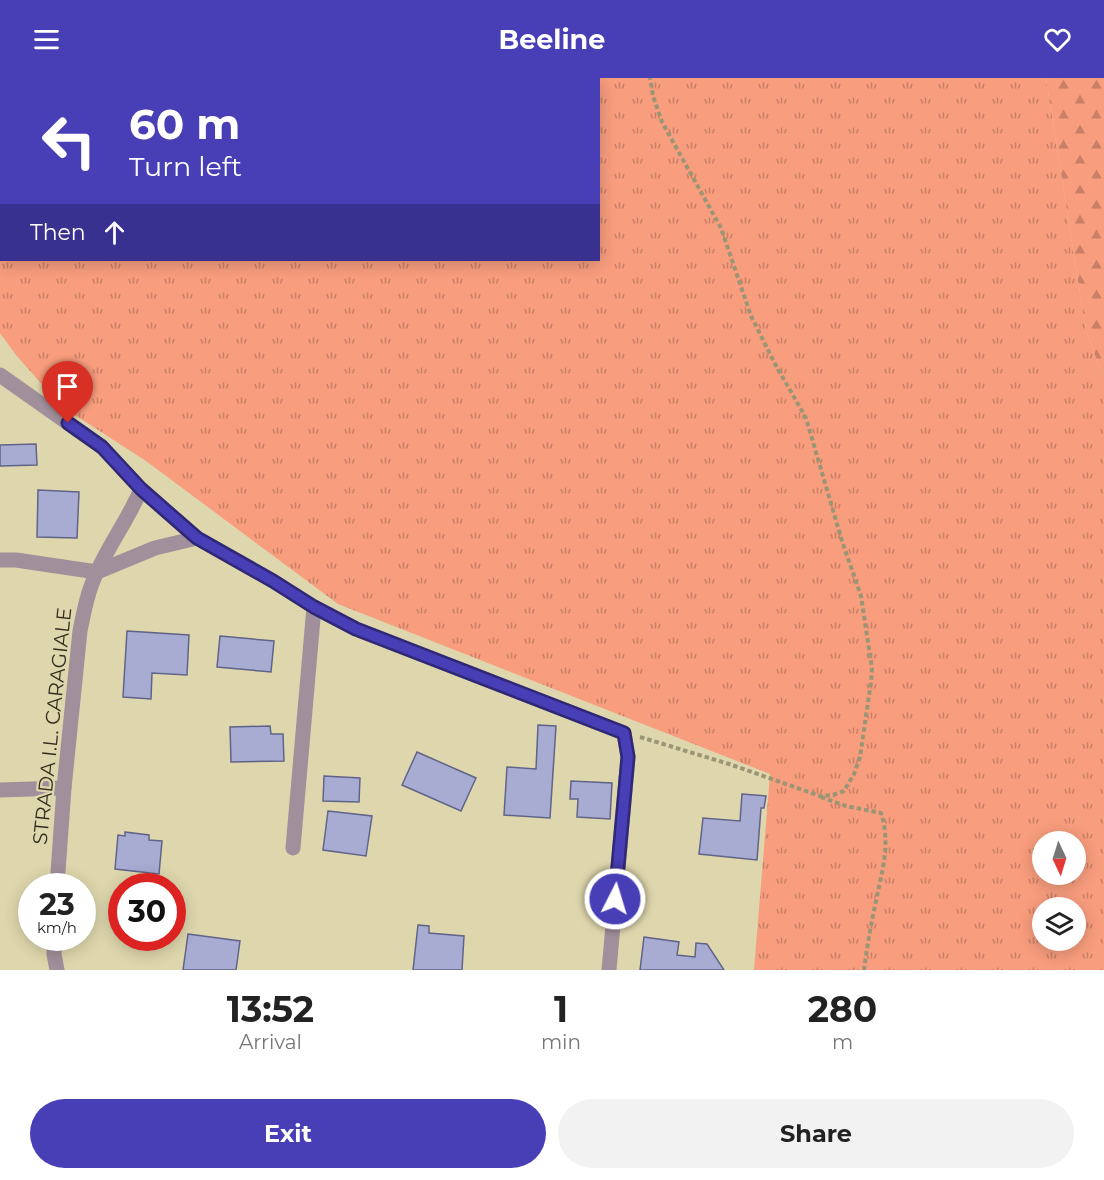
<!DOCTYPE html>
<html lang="en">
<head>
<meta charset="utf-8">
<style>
	:root { --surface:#fff; --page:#f2f2f2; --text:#222; --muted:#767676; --accent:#483eb5 }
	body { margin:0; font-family:Montserrat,sans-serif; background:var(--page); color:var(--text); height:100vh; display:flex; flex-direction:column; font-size:22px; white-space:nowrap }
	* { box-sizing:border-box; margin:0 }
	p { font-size:20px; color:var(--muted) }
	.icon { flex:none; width:33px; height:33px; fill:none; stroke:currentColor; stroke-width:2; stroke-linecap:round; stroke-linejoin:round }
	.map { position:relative; height:892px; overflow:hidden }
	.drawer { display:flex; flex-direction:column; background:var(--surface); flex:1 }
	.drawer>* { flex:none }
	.hud { position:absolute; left:0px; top:0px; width:600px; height:183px; box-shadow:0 3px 15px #0003; background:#483eb5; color:#fff; overflow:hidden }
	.needle { width:39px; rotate:176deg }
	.buttons { position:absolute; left:1032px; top:753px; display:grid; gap:12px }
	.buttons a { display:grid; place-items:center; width:54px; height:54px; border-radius:50%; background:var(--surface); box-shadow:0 3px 15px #0003; font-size:30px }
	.speed { position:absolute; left:18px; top:795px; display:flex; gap:12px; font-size:30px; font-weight:700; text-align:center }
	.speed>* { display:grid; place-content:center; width:78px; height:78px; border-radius:50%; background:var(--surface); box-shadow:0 3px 15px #0003; line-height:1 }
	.speed small { font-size:15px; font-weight:400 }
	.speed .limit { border:9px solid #d22; background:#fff; color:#111 }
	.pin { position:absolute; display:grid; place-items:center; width:51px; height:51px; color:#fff; margin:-62px -26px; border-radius:50% 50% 50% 0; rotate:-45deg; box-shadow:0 0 6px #0007 }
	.pin .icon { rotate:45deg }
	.me { position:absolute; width:66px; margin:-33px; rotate:5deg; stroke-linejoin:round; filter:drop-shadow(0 0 4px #0008) }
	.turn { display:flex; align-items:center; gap:21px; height:126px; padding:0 30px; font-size:27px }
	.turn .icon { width:78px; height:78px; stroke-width:2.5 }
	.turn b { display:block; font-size:42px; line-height:51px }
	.then { display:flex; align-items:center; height:57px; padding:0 30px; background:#0003; gap:12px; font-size:22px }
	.eta { display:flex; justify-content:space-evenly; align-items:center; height:102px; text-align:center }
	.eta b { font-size:36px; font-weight:700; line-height:42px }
	.primary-button { display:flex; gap:12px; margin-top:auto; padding:12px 30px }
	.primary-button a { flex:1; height:69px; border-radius:36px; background:var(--accent); color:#fff; font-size:24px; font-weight:700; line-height:69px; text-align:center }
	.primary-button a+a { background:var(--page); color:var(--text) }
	header { display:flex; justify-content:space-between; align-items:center; height:78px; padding:0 30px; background:var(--accent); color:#fff; font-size:27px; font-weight:700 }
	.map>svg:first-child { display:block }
	.grass { fill:url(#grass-tufts); fill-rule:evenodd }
	.forest { fill:url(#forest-firs) }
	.building { fill:#a8acd3; stroke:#616488; stroke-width:1.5 }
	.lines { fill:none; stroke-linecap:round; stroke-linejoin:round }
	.path { stroke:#9a9575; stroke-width:4; stroke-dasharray:4.5 3; stroke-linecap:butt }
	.street { stroke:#a1909b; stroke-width:15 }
	.route-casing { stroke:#2f2876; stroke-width:15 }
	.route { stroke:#483eb5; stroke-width:10 }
	.labels { text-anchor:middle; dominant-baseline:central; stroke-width:4.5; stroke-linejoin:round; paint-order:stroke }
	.street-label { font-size:20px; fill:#312e1e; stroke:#ded7ad }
</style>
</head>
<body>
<header><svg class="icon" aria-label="menu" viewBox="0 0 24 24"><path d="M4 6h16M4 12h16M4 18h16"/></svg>Beeline<svg class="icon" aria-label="heart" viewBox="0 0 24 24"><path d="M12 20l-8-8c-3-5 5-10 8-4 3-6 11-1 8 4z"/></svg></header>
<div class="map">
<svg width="1104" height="892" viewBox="0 0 1104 892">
	<defs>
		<pattern id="grass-tufts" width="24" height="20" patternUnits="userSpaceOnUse" patternTransform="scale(1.5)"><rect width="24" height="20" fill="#f89d7d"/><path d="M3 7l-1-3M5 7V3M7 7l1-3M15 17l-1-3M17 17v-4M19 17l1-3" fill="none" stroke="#c98066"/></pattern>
		<pattern id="forest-firs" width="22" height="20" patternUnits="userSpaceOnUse" patternTransform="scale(1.5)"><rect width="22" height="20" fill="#f89d7d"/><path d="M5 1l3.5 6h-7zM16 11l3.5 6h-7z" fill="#c98066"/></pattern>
	</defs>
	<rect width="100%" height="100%" fill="#ded7ad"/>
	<path class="grass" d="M0,0H1046L1086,253L1104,301V892H754L770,696L338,526L146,383L61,328L16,277L0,255ZM2,2H598V182H2ZM1042,764H1076V796H1042ZM1042,830H1076V862H1042Z"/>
	<path class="forest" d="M1046,0H1104V301L1086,253Z"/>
	<g class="building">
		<path d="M36,366L37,387L0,388V367Z"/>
		<path d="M38,412L79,414L77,460L37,459Z"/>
		<path d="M127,553L189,557L187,597L152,595L151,621L123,619Z"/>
		<path d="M220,558L274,563L271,594L217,589Z"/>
		<path d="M538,647L556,648L550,740L504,737L507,689L536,691Z"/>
		<path d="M270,648L271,656H283L284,683L231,684L230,649Z"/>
		<path d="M417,674L476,700L461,733L402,707Z"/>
		<path d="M324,698L360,700L359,724L323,723Z"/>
		<path d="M571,703L612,705L610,741L577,739L578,721H570Z"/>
		<path d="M742,716L766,718L764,730H761L757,782L699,776L703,740L740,743Z"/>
		<path d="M328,733L372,738L366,778L323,772Z"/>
		<path d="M125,754L149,757V762L162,763L159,796L115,791L118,757L125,758Z"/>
		<path d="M418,847L429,848V855L464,858L462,892H413Z"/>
		<path d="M188,856L240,863L236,892H183Z"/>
		<path d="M644,859L679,864L677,877L695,879L696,865L707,866L724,892H640Z"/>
	</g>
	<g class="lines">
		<g class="path">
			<path d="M640,659L729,686L820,718L833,717L844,713L854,696L860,679L871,604L872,591L861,518L842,463L806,340L774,284L751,238L721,150L662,44L653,18L650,0"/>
			<path d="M821,719L846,728L881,735C891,766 882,793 876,823C871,846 867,869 864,892"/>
		</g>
		<g class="street">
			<path d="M0,297L102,369L141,411L197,460L273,503L314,529L356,551L624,655L628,679L609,892"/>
			<path d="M0,482H16L97,494"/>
			<path d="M97,494L155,470L197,460"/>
			<path d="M0,712L64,710"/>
			<path d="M293,770L314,529"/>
			<path d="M57,808L64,710L80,553C84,533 88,512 97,494C110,465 129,440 141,411"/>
			<path d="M55,860L54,876L57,892"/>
		</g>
	</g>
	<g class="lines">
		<defs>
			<path id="route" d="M68,345L102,369L141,411L197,460L273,503L314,529L356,551L624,655L628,679L615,821"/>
		</defs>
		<use href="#route" class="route-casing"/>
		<use href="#route" class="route"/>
	</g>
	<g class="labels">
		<g class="street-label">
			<text transform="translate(52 648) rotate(-84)">STRADA I.L. CARAGIALE</text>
		</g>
	</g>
</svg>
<div class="buttons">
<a><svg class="needle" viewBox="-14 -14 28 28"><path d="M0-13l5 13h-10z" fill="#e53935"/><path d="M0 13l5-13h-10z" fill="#767676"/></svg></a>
<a><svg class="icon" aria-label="layers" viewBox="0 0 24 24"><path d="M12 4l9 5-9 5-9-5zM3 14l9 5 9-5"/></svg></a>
</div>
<div class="speed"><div>23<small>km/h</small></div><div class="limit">30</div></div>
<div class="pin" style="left:68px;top:345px;background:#d93025"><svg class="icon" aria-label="arrive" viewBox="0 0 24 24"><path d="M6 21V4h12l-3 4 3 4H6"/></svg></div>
<svg class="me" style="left:615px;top:821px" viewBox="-20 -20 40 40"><circle r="17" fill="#483eb5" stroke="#fff" stroke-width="3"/><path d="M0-11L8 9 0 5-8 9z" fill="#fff"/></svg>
<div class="hud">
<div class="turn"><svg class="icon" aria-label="left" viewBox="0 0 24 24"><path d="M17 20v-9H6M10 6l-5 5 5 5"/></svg><div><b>60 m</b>Turn left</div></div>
<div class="then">Then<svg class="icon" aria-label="ahead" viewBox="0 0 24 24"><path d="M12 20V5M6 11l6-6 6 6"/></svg></div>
</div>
</div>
<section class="drawer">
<div class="eta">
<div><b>13:52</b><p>Arrival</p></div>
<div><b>1</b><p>min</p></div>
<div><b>280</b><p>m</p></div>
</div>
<div class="primary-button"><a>Exit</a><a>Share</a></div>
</section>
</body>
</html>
